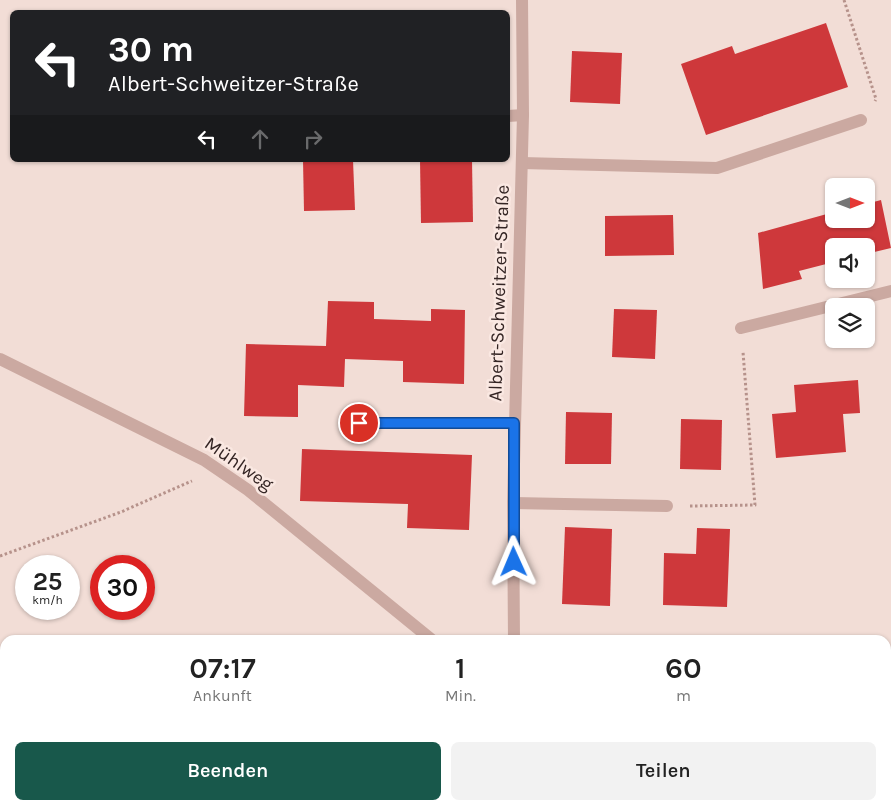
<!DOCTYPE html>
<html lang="de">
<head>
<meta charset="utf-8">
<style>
	:root { --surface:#fff; --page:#f2f2f2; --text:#222; --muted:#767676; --accent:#18584b }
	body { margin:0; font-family:Karla,sans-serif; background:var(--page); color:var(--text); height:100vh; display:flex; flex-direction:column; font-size:19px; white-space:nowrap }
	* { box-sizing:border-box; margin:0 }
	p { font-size:16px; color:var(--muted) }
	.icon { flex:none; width:28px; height:28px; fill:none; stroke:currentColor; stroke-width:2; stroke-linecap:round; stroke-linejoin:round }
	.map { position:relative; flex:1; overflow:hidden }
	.details { position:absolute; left:0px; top:635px; width:891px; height:175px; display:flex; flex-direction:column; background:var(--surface); border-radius:15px 15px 0 0; box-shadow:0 1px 4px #0004 }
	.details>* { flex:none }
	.guide { position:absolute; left:10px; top:10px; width:500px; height:152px; border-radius:8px; box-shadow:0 1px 4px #0004; background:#202124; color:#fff; overflow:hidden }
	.needle { width:32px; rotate:90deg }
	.controls { position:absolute; left:825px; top:178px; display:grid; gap:10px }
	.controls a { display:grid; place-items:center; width:50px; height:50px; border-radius:8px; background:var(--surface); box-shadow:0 1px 4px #0004; font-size:25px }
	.speed { position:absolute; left:15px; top:555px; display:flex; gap:10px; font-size:25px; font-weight:700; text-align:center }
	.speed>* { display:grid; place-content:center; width:65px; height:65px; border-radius:50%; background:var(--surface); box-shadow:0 1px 4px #0004; line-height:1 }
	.speed small { font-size:12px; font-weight:400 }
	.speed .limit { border:8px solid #d22; background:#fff; color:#111 }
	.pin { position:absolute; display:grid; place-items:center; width:42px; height:42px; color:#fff; margin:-21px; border:2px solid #fff; border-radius:50%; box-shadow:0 1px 5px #0007 }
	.me { position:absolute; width:55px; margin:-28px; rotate:359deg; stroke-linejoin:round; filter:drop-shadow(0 0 4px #0008) }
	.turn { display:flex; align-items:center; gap:18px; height:105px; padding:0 15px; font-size:22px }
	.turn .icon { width:65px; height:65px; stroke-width:2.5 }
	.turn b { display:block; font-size:35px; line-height:42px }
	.lanes { display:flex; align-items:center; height:48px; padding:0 15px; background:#0003; justify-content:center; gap:25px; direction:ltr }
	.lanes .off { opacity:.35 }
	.eta { display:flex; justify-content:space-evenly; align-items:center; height:85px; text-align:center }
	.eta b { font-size:30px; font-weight:600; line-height:35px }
	.primary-button { display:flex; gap:10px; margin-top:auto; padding:10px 15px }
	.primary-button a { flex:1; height:58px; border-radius:8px; background:var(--accent); color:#fff; font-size:20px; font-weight:600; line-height:58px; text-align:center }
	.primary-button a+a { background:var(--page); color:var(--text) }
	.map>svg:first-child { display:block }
	.building { fill:#ce383b }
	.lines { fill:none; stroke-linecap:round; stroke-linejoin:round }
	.path { stroke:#b6928b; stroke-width:3; stroke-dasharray:2.5 2.5; stroke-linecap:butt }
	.lane { stroke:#cba9a1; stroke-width:12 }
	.street { stroke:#cba9a1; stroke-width:12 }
	.route-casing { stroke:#114b97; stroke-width:12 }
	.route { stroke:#1a73e8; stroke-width:9 }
	.labels { text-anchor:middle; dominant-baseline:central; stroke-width:5; stroke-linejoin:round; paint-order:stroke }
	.street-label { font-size:19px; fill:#342524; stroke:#fae8e2 }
</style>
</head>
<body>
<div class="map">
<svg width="891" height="810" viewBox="0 0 891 810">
	<rect width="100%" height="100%" fill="#f2ddd6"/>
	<g class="building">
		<path d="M826,23L848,87L706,135L681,64L732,46L735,54Z"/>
		<path d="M572,51L622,53L620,104L570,102Z"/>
		<path d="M303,160H353L355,210L304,211Z"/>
		<path d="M420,160H472L473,222L421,223Z"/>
		<path d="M881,200L891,248L866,254V246H834V262L799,271L802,279L763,289L758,233L834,212V219H866V204Z"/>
		<path d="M673,215L674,255L605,256V216Z"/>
		<path d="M328,301L374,302V319L431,321V309L465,310L464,384L403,382V361L345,359L344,387L298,385V417L244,416L246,344L326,346Z"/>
		<path d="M614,309L657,310L655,359L612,357Z"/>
		<path d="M858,380L860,413L843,414L846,452L776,458L772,414L796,412L794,385Z"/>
		<path d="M566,412L612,413L611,464H565Z"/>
		<path d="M681,419L722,420L721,470L680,469Z"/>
		<path d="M302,449L472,455L469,530L407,528L408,504L300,501Z"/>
		<path d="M565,527L612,529L610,606L562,604Z"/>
		<path d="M697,528L730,529L727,607L663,605L664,553L696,554Z"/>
	</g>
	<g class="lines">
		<g class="path">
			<path d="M844,0L876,99L875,101"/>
			<path d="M690,506L755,505L743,352"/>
			<path d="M0,556L121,512L192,481"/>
		</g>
		<g class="lane">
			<path d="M508,116L523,115"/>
			<path d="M522,163L717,168L861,120"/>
			<path d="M359,423H514"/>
			<path d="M513,503L667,506"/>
		</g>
		<g class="street">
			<path d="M741,328L891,291"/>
			<path d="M0,359L204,460L248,490L432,640"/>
			<path d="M514,640L513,503L523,115L522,0"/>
			<path d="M886,753L891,749"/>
			<path d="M602,805L608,810"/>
		</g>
	</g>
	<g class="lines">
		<defs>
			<path id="route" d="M359,423H514V562"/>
		</defs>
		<use href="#route" class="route-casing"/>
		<use href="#route" class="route"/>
	</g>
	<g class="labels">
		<g class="street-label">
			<text transform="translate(499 293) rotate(-88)">Albert-Schweitzer-Straße</text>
			<text transform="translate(239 464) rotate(35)">Mühlweg</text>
		</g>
	</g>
</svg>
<div class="controls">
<a><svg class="needle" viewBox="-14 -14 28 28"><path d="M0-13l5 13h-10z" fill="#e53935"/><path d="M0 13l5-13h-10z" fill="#767676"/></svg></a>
<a><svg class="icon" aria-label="sound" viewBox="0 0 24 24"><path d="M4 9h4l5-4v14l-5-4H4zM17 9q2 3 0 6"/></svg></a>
<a><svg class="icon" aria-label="layers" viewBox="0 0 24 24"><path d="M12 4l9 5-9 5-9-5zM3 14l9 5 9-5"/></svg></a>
</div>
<div class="speed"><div>25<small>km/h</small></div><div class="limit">30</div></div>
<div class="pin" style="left:359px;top:423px;background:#d93025"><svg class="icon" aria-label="arrive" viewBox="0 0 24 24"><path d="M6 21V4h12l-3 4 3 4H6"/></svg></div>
<svg class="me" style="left:514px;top:562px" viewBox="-20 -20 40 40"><path d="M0-17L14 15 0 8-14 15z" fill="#1a73e8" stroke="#fff" stroke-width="4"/></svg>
<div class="guide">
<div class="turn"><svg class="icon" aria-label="left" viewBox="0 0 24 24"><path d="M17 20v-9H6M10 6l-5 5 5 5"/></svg><div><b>30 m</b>Albert-Schweitzer-Straße</div></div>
<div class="lanes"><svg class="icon" aria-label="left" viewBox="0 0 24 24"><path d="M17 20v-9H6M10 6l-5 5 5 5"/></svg><svg class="icon off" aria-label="ahead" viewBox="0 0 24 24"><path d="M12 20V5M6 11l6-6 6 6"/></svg><svg class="icon off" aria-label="right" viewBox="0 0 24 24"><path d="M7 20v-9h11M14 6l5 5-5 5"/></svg></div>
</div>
<section class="details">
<div class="eta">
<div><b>07:17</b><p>Ankunft</p></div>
<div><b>1</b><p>Min.</p></div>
<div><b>60</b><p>m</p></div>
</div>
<div class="primary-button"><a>Beenden</a><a>Teilen</a></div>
</section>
</div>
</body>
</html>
